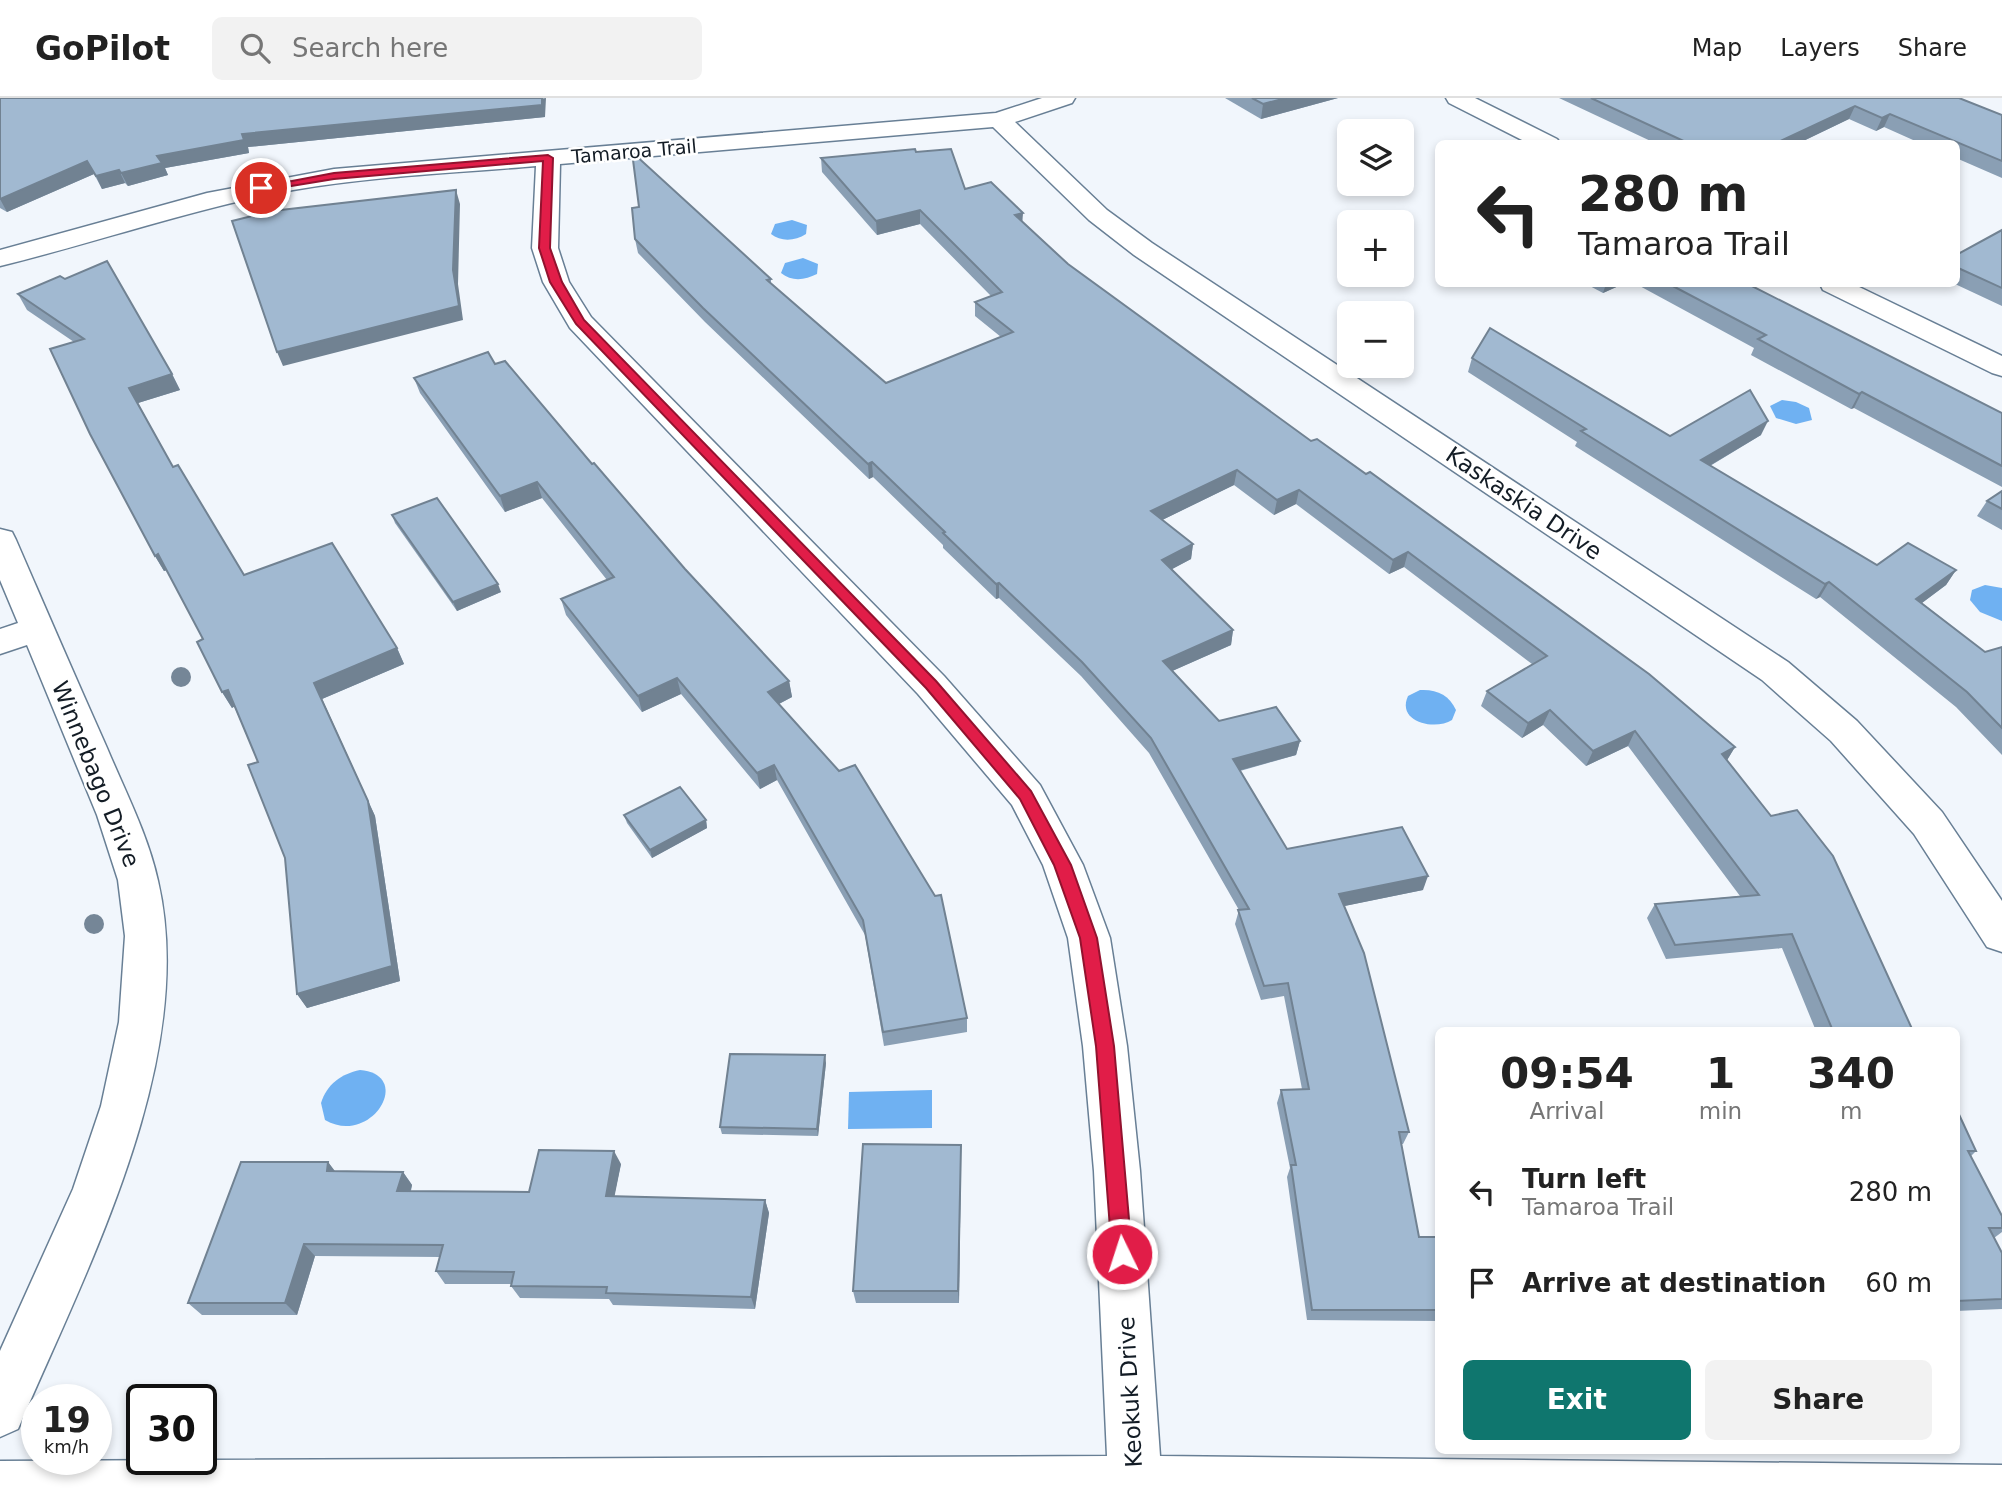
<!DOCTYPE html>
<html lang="en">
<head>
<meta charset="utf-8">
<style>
	:root { --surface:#fff; --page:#f2f2f2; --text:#222; --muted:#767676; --line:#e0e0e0; --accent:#0f766e }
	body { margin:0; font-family:"DejaVu Sans",sans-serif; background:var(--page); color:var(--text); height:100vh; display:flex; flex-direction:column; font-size:26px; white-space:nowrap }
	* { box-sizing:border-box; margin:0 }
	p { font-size:23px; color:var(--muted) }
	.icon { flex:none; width:38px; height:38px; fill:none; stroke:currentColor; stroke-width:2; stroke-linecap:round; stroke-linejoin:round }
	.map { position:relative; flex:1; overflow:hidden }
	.panel { position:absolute; left:1435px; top:929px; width:525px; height:427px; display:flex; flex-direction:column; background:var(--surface); border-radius:10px; box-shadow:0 4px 10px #0003 }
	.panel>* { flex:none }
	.banner { position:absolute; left:1435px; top:42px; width:525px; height:147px; border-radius:10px; box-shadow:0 4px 10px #0003; background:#fff; color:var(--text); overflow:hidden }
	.fabs { position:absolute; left:1337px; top:21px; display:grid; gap:14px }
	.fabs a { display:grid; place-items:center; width:77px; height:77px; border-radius:10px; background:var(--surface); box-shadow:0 4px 10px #0003; font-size:35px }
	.speed { position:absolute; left:21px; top:1286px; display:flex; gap:14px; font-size:35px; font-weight:700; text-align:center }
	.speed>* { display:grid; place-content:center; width:91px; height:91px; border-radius:50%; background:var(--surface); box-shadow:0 4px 10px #0003; line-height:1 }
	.speed small { font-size:18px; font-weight:400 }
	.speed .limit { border:4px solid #111; border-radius:10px; background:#fff; color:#111 }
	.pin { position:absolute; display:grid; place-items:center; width:60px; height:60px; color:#fff; margin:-30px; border:4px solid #fff; border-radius:50%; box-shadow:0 2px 7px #0007 }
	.me { position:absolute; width:77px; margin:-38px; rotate:356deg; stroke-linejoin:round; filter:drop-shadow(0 0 5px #0008) }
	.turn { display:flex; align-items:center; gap:24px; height:147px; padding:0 28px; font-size:32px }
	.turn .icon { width:91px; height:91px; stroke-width:2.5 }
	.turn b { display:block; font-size:49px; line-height:60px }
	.eta { display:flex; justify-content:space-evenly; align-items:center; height:119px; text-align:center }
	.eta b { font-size:42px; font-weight:600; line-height:49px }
	.action { display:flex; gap:14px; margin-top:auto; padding:14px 28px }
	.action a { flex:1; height:80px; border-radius:10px; background:var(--accent); color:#fff; font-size:28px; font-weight:600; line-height:80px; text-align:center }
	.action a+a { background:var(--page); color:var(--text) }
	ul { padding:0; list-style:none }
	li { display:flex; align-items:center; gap:21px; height:91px; padding:0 28px }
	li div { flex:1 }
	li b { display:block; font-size:26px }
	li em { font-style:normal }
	header { display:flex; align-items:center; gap:42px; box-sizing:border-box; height:98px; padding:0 35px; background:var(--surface); border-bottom:2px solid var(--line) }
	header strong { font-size:33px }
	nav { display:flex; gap:38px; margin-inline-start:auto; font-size:24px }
	.search { width:490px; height:63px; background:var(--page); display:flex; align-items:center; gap:18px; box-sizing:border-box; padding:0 24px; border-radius:10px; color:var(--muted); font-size:26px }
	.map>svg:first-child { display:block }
	.water { fill:#6fb1f2 }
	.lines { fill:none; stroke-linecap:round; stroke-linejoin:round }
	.minor-casing { stroke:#687f95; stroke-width:3 }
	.minor { fill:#fff; fill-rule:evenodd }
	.tree { fill:#758697 }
	.wall { fill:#8a9fb4 }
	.shaded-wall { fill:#718292 }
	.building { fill:#a1b9d1; stroke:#718292; stroke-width:2 }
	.route { fill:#e11d48; stroke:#92132f; stroke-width:2 }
	.labels { text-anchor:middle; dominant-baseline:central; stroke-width:5; stroke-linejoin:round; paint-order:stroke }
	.far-street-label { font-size:19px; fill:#131c25; stroke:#fff }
	.street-label { font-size:23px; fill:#131c25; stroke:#fff }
</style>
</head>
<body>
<header>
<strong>GoPilot</strong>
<div class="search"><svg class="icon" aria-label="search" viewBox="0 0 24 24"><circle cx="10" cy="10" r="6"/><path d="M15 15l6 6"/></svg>Search here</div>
<nav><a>Map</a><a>Layers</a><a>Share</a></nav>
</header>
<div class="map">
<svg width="2002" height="1399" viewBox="0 0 2002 1399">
	<rect width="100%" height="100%" fill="#f1f6fc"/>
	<g class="water">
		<path d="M792,122L807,127L806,136C795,143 781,144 771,136L775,126Z"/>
		<path d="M803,160L818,166L817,176C805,182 792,184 781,175L785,165Z"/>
		<path d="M1782,302L1796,304L1809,310L1812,322L1796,326L1776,320L1770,308Z"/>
		<path d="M1985,487L2002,490V523L1980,514L1970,502L1972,492Z"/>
		<path d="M1420,592C1437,591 1449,597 1456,612L1452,622C1435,633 1396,624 1408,598Z"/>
		<path d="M360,972C415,977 371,1049 325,1022L321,1005C327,986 341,976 360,972Z"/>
		<path d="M932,992V1030L848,1031L849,994Z"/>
	</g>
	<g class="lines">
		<defs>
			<g id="minor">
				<path d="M1042,0H1075L1072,5L1015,24L1107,112L1152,145L1788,564L1857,623L1942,714L2002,803V854L1987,849L1914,736L1831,643L1762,582L1134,157L1089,122L993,29L560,66L558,150L569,184L591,219L944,578L1040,687L1083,767L1110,840L1127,948L1140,1073L1160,1358L2002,1367V1399H0V1363L1107,1358L1094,1073L1083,948L1068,840L1043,767L1012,707L918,596L570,230L543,184L532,150L536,68C455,75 373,78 293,92C193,110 98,144 0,168V152L207,95L334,71L996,15Z"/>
				<path d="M1446,0H1475L1557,41L1561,46H1530L1449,5Z"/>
				<path d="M1820,186H1853L2002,258V278L1992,275L1823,192Z"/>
				<path d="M0,431L12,434L16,442C46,511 76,581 107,650C125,693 148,737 158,783C199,960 86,1172 18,1331L0,1339V1253L73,1091L101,1008L119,924L125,838L118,782L97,717L27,547L0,556V531L18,525L0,482Z"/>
			</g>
		</defs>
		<use href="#minor" class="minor-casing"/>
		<use href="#minor" class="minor"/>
	</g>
	<g class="tree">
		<circle cx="181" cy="579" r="10"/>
		<circle cx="94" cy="826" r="10"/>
	</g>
	<g class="wall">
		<path d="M0,0L545,19L248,49L249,55L165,70L168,77L128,88L125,85L102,91L94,76L7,114L0,110Z"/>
		<path d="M1225,0H1338L1261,21Z"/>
		<path d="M1559,0H1959L2002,17V80L1956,60V46H1922L1884,29L1876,33L1849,21L1797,46H1657Z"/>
		<path d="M916,54L965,91L1023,124L1068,166L1311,343L1735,649L1727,662L1913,933H1816L1782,850L1666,861L1647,820L1655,806L1740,798L1628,648L1586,668L1543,627L1522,640L1481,608L1487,593L1532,566L1404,469L1389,476L1296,406L1274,417L1234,387L1162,422L1193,446L1191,461L1172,471L1233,532L1231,547L1172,573L1219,623L1300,643L1296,657L1240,673L1287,751L1423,792L1344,808L1409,1034L1403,1046H1401L1419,1139H1438V1223L1307,1222L1287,1079L1290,1070L1277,1005L1281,992L1302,991L1284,898L1261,902L1235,826L1239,812L1149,655L1081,578L999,500L996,501L943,450V447L873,379L869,381L705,224L638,155L635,141L771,181V186L886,285L1001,239L975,218V204L991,198L920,126L877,137L822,74L821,60Z"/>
		<path d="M2002,132V208L1955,186H1956V157Z"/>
		<path d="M1586,186H1623L1603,195Z"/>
		<path d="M1636,186H1748L2002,315V389L1854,310L1851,311L1751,257L1754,250Z"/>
		<path d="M18,196L172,276L180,292L138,305L173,369L244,477L397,550L404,566L322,601L375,718L400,883L307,910L297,896L285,760L258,664L234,608L232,610L222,594L203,541L167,472L164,473L155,458L74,244L27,212Z"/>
		<path d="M1472,260L1670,338L1761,337L1710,368L1877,467L1956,472L1946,487L1922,505L1985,554L2002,549V657L1956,609L1820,499L1816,501L1575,348L1577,344L1468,274Z"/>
		<path d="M495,266L592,366L685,471L789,583L792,599L779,606L967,920V934L884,948L865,837L777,682L760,691L681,596L642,614L566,517L561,501L607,482L542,400L505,414L420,295L414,280Z"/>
		<path d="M2002,393V432L1977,418L1987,403Z"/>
		<path d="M392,417L501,494L457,513L395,425Z"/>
		<path d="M624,717L706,722L707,730L652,760L627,725Z"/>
		<path d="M826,965L818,1038L722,1036L720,1029Z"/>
		<path d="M1956,1010L1976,1053L1971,1058L2002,1118V1134L1994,1140L2002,1155V1211L1956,1213Z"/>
		<path d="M961,1047L959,1205H856L853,1193Z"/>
		<path d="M328,1064L335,1074H403L412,1087L411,1093L529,1094L621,1066L614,1098L765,1102L769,1115L755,1211L613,1207L609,1201L520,1200L511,1188L512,1186H445L436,1173L440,1159L315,1158L297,1217H202L188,1205Z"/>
	</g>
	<g class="shaded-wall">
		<path d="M546,0L545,19L248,49L249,55L165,70L168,77L128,88L121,75L157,58L242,36Z"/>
		<path d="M1286,0H1338L1261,21L1263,6Z"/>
		<path d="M1855,8L1849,21L1797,46H1774Z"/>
		<path d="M1890,16L1884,29L1876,33L1882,20Z"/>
		<path d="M87,63L94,76L7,114L0,101Z"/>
		<path d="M119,72L125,85L102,91L96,78Z"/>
		<path d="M456,92L460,106L458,186L463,222L283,268L277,254L453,172Z"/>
		<path d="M920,112V126L877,137L876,123Z"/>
		<path d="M1023,115L1022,129L1015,117Z"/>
		<path d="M1606,186H1623L1603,195Z"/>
		<path d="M172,276L180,292L138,305L129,290Z"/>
		<path d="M1862,294L1854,310L1851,311L1859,296Z"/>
		<path d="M1768,323L1761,337L1694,377L1701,362Z"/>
		<path d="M872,364L873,379L869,381L868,366Z"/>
		<path d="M1237,372L1234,387L1150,428L1151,413Z"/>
		<path d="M537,384L542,400L505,414L500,398Z"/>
		<path d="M1299,392L1296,406L1274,417L1277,402Z"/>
		<path d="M1193,446L1191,461L1161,477L1162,462Z"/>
		<path d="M1408,454L1404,469L1389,476L1393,462Z"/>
		<path d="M158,456L167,472L164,473L155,458Z"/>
		<path d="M1956,472L1946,487L1907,516L1916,501Z"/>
		<path d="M1829,484L1820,499L1816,501L1825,486Z"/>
		<path d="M999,485V500L996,501V486Z"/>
		<path d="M498,486L501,494L457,513L453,504Z"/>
		<path d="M1233,532L1231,547L1161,578L1163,563Z"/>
		<path d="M397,550L404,566L322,601L375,718L400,883L307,910L297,896L314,585Z"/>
		<path d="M677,580L681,596L642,614L638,598Z"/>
		<path d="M789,583L792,599L771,610L768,594Z"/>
		<path d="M228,592L237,607L232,610L222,594Z"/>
		<path d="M1550,612L1543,627L1522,640L1528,625Z"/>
		<path d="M1635,633L1628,648L1586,668L1593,653Z"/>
		<path d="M1300,643L1296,657L1230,675L1233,661Z"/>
		<path d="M1735,649L1726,664L1722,656Z"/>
		<path d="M774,667L777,682L760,691L757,675Z"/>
		<path d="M706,722L707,730L652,760L650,752Z"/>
		<path d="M1428,778L1423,792L1335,810L1339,796Z"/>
		<path d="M825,957L826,965L818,1038L817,1031Z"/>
		<path d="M961,1047V1060L959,1205L958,1193Z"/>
		<path d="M614,1053L621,1066L612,1111L606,1098Z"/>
		<path d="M328,1064L338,1077L327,1073Z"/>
		<path d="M403,1074L412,1087L407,1106L397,1093Z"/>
		<path d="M765,1102L769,1115L755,1211L751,1199Z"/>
		<path d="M304,1146L315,1158L297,1217L285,1205Z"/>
	</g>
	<g class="building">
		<path d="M0,0H542V7L242,36L244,42L157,58L162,65L121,75L119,72L96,78L87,63L0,101Z"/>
		<path d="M1252,0H1286L1263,6Z"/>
		<path d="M1591,0H1959L2002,17V63L1890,16L1882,20L1855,8L1774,46H1690Z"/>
		<path d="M915,51L916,54L951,51L965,91L991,84L1023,115L1015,117L1068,166L1311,343L1317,341L1366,376L1370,374L1649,576L1735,649L1722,656L1771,718L1797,712L1833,758L1913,933H1833L1792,836L1675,847L1655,806L1759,797L1635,633L1593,653L1550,612L1528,625L1487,593L1547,558L1408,454L1393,462L1299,392L1277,402L1237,372L1151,413L1193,446L1162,462L1233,532L1163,563L1219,623L1276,609L1300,643L1233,661L1287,751L1402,729L1428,778L1339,796L1364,855L1409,1034H1399L1419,1139H1438V1212H1312L1291,1067H1296L1281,992L1309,991L1288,885L1264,888L1238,812L1249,811L1151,640L1082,564L999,485L996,486L943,435L945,434L872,364L868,366L703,210L635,141L632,110L639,109L632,54L771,181L767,182L886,285L1013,234L975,204L1002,194L920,112L876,123L821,60Z"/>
		<path d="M456,92L453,172L459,208L277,254L232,123L272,113Z"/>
		<path d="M2002,132V190L1956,169V157Z"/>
		<path d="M107,163L172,276L129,290L173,369L178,367L244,477L332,445L397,550L314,585L368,703L392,868L297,896L285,760L248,667L258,664L228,592L222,594L197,544L203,541L158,456L155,458L90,336L50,251L84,241L18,196L60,178L65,181Z"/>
		<path d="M1669,186H1748L2002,315V368L1862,294L1859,296L1758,241L1766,237Z"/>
		<path d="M1490,230L1670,338L1750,292L1768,323L1701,362L1877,467L1908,445L1956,472L1916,501L1985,554L2002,549V630L1967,594L1829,484L1825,486L1581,333L1586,331L1472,260Z"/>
		<path d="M488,254L495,266L505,263L592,366L594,365L685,471L789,583L768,594L839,673L855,667L935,798L941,797L967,920L883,934L863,822L774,667L757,675L677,580L638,598L561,501L614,479L537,384L500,398L414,280Z"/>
		<path d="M2002,393V411L1987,403Z"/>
		<path d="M437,400L498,486L453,504L392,417Z"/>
		<path d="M680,689L706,722L650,752L624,717Z"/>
		<path d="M730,956L825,957L817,1031L720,1029Z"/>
		<path d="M1956,1010L1976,1053H1968L2002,1118V1130H1989L2002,1155V1201L1956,1203Z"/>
		<path d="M863,1046L961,1047L958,1193H853Z"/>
		<path d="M539,1052L614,1053L606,1098L765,1102L751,1199L606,1195L607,1189L511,1188L514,1174L436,1173L443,1147L304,1146L285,1205H188L241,1064H328L327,1073L403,1074L397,1093L529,1094Z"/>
	</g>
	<path class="route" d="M548,57L553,60L550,150L562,184L584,222L936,583L1031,693L1071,767L1097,840L1114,948L1132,1156L1129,1163L1122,1166L1115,1163L1112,1156L1096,948L1080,840L1054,767L1020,701L926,590L576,226L550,184L539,150L543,63L334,81L261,93L255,90L334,75Z"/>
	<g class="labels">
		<g class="far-street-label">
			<text transform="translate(634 53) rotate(-5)">Tamaroa Trail</text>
		</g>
		<g class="street-label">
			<text transform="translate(1524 405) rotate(34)">Kaskaskia Drive</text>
			<text transform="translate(96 676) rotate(68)">Winnebago Drive</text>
			<text transform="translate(1130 1294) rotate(-93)">Keokuk Drive</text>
		</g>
	</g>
</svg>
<div class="fabs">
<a><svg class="icon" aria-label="layers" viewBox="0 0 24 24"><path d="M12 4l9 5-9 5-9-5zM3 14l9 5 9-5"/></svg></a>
<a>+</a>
<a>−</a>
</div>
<div class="speed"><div>19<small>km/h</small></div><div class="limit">30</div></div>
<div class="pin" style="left:261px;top:90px;background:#d93025"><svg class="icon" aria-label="arrive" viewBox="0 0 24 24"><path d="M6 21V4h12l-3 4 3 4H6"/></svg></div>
<svg class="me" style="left:1122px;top:1156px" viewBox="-20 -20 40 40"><circle r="17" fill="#e11d48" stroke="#fff" stroke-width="3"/><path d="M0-11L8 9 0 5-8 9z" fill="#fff"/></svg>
<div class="banner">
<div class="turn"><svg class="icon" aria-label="left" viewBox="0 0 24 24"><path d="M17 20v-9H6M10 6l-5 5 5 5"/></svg><div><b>280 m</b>Tamaroa Trail</div></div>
</div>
<section class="panel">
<div class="eta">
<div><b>09:54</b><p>Arrival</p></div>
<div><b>1</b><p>min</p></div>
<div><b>340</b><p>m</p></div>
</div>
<ul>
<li><svg class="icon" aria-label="left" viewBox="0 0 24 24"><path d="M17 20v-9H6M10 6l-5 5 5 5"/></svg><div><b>Turn left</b><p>Tamaroa Trail</p></div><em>280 m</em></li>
<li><svg class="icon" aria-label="arrive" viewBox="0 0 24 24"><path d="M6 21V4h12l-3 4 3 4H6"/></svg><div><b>Arrive at destination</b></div><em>60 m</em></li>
</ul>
<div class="action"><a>Exit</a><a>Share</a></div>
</section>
</div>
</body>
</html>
